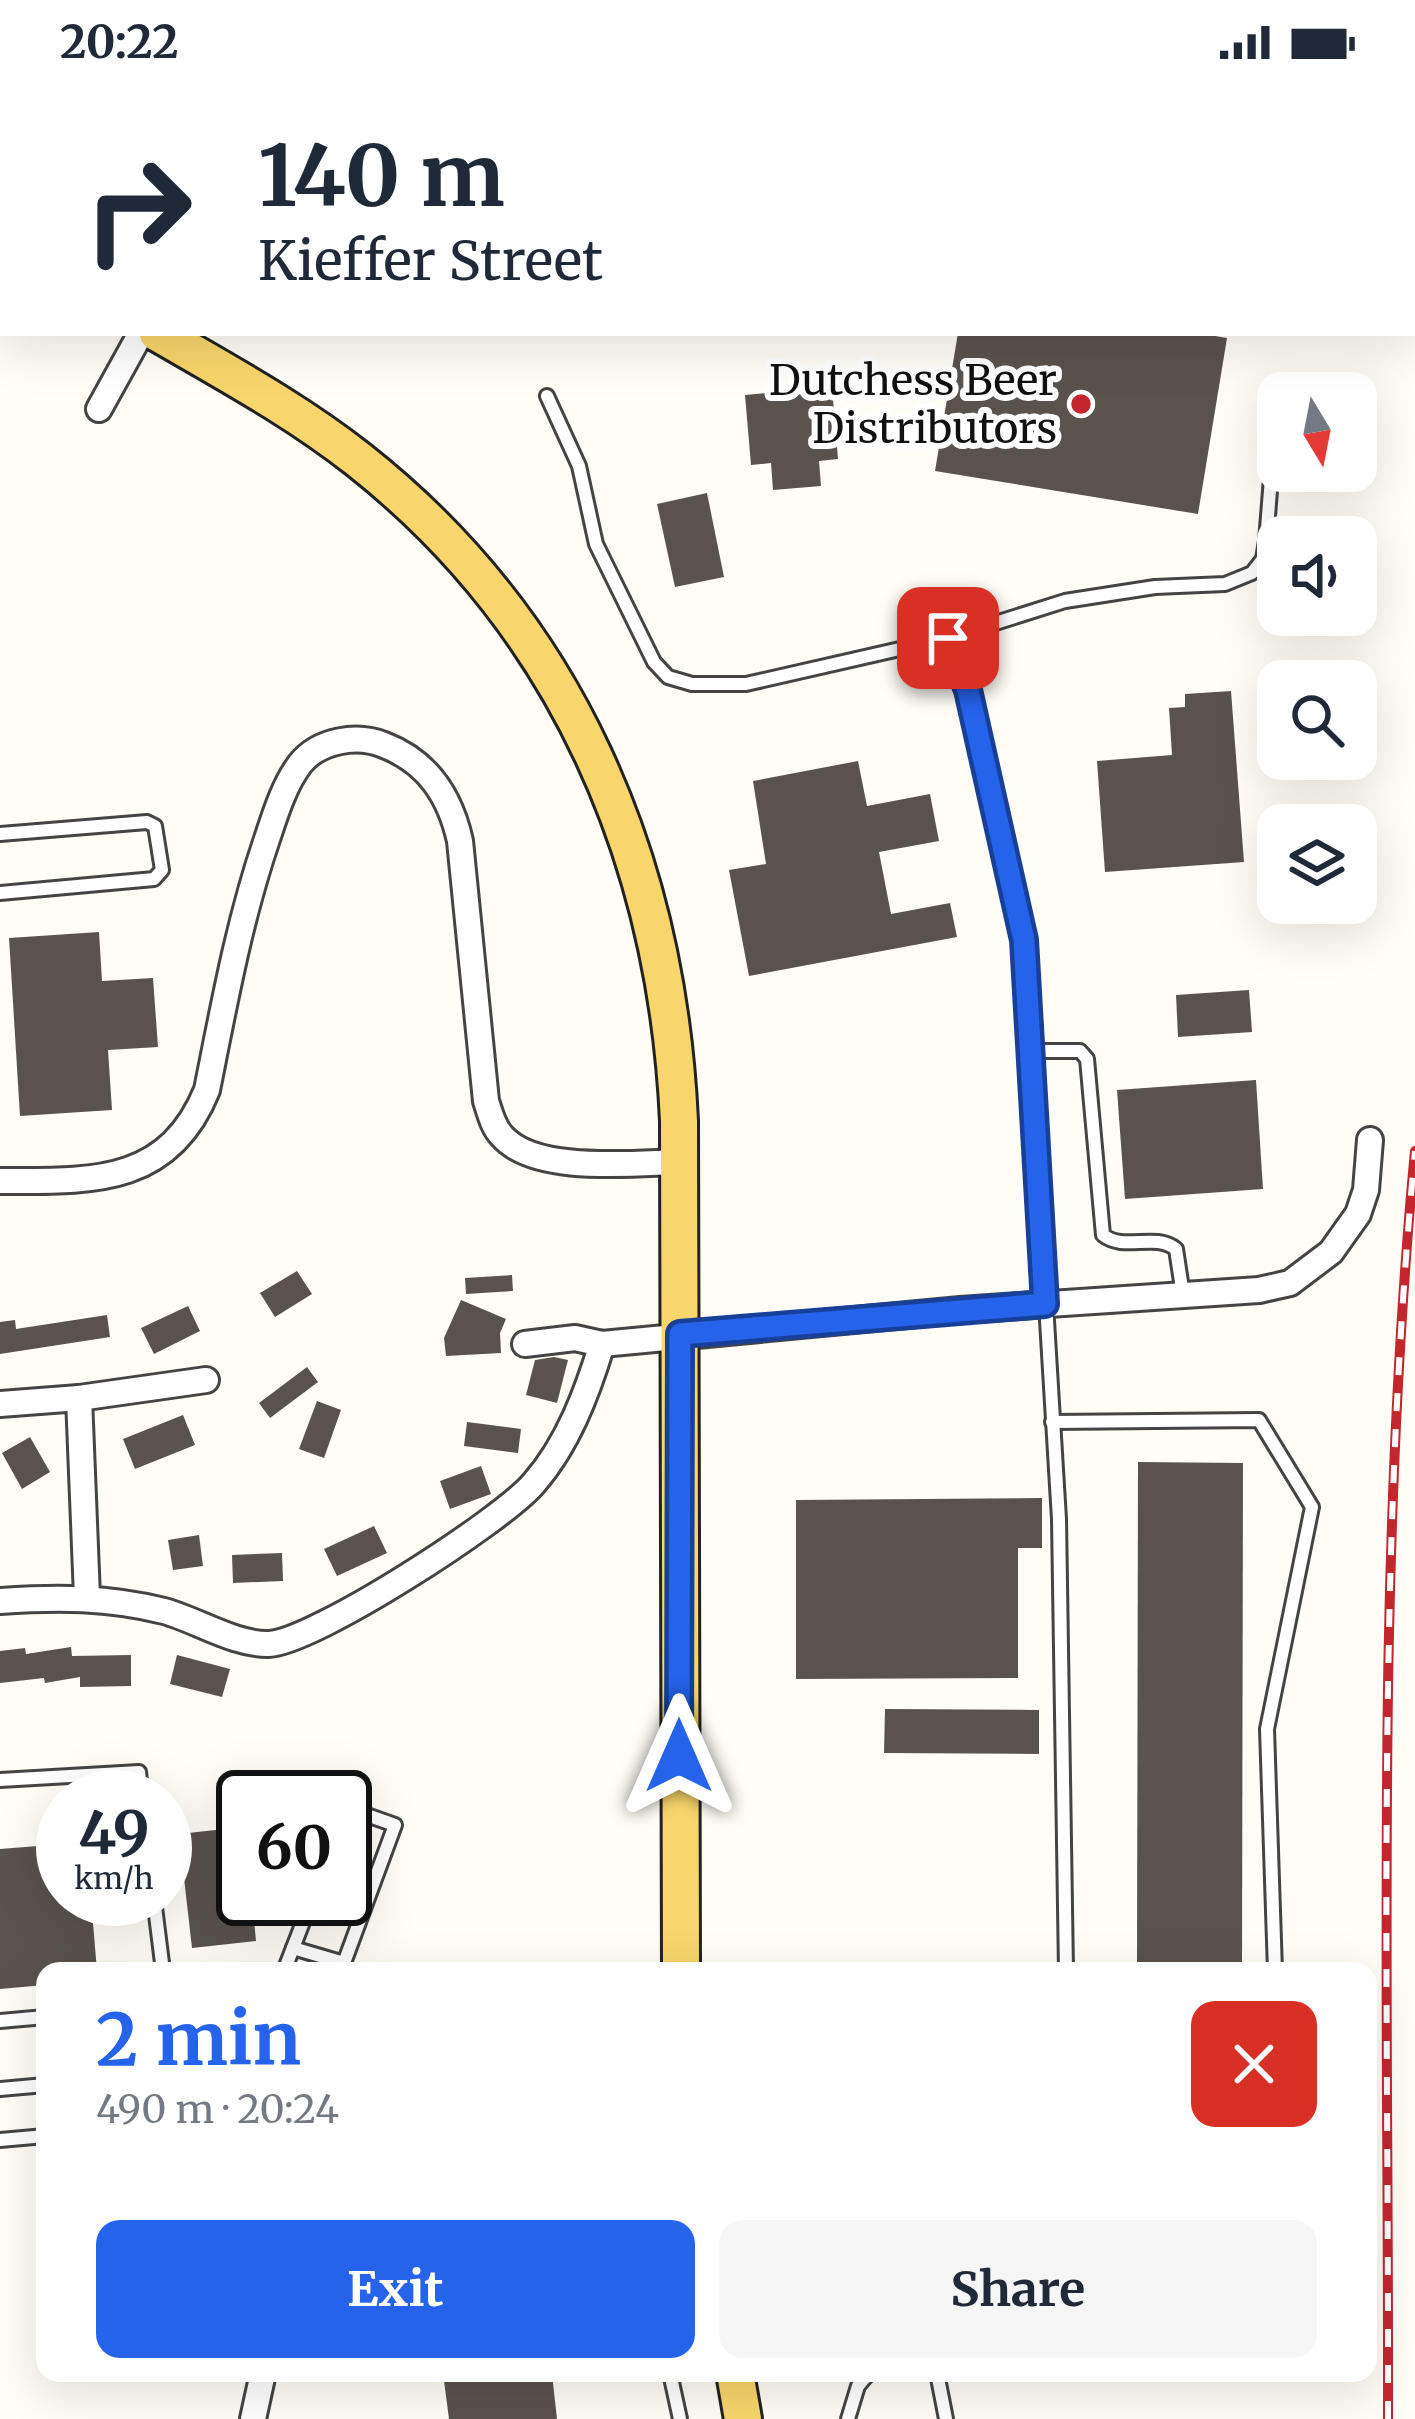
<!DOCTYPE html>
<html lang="en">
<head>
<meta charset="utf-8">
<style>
	:root { --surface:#fff; --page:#f6f6f7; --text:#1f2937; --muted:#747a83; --accent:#2563eb }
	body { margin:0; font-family:Merriweather,serif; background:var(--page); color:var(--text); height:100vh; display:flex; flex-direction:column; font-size:45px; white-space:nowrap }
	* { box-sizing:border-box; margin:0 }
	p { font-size:39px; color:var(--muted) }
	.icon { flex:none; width:66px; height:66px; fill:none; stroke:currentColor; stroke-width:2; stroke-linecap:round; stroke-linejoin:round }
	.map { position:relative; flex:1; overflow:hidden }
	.panel { position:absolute; left:36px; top:1878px; width:1341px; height:420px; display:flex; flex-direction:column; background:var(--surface); border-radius:24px; box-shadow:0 12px 48px #0002 }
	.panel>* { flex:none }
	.banner { position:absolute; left:0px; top:0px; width:1416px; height:252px; box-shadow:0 12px 48px #0002; background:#fff; color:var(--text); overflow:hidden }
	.needle { width:78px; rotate:170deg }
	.controls { position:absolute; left:1257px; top:288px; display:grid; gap:24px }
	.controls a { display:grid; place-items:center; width:120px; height:120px; border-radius:24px; background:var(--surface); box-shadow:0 12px 48px #0002; font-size:60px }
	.speed { position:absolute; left:36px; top:1686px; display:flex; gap:24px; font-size:60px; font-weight:700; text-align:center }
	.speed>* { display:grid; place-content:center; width:156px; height:156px; border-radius:50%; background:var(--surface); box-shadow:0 12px 48px #0002; line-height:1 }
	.speed small { font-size:30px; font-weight:400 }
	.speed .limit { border:6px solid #111; border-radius:18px; background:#fff; color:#111 }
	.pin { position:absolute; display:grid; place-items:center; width:102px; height:102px; color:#fff; margin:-51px; border-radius:24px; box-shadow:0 6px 18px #0006 }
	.me { position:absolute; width:132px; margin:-66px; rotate:0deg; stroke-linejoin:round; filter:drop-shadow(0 0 9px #0008) }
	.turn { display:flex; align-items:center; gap:42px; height:252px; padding:0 60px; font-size:54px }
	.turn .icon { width:156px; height:156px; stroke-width:2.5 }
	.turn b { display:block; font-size:84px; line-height:102px }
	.round { display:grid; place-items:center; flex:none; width:126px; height:126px; border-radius:24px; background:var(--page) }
	.headline { display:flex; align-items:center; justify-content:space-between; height:204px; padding:0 60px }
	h1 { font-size:72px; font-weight:700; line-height:90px; color:var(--accent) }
	.button { display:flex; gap:24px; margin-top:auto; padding:24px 60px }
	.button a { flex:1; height:138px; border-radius:24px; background:var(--accent); color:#fff; font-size:48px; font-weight:700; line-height:138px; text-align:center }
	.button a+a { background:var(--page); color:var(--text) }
	.status { display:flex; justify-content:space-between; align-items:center; height:84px; padding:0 60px; background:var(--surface); direction:ltr }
	.status svg { height:33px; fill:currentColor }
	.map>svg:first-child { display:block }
	.building { fill:#5a524d }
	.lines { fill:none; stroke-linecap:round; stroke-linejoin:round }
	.lane-casing { stroke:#444; stroke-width:18 }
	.street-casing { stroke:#444; stroke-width:30 }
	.primary-casing { stroke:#222; stroke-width:42 }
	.lane { stroke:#fff; stroke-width:12 }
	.street { stroke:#fff; stroke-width:24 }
	.primary { stroke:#f9d66b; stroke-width:36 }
	.rail-casing { stroke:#c4262e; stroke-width:10 }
	.rail { stroke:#fff; stroke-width:6; stroke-dasharray:18; stroke-linecap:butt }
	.route-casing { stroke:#184099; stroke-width:30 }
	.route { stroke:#2563eb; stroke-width:21 }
	.poi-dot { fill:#c4262e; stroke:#fff; stroke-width:4.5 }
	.labels { text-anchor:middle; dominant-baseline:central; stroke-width:12; stroke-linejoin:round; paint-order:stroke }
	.poi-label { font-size:42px; fill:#111; stroke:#fff; text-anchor:end }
</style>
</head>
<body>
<div class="status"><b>20:22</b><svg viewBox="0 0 49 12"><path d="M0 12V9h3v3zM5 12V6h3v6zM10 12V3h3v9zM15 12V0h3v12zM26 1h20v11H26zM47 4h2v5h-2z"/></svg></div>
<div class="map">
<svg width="1415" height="2335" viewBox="0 0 1415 2335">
	<rect width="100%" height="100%" fill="#fffdf5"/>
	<g class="building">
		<path d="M958,249H1197L1227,254L1198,430L935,387Z"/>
		<path d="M832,303L838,375L819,377L821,402L773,406L771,379L751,381L745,311Z"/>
		<path d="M707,409L724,493L675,503L657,420Z"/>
		<path d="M1231,607L1244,778L1105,788L1097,677L1172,671L1169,624L1185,623V610Z"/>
		<path d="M858,677L867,722L930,710L939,757L879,768L891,830L950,819L957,853L749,892L729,786L766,780L753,697Z"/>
		<path d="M99,848L102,897L153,894L158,963L108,966L112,1026L20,1032L9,854Z"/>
		<path d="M1249,906L1252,948L1178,953L1176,911Z"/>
		<path d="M1256,996L1263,1105L1125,1115L1117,1006Z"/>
		<path d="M297,1187L312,1210L275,1233L260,1209Z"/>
		<path d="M512,1191L513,1207L466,1210L465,1194Z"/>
		<path d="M461,1216L506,1235L500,1249L501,1269L446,1272L444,1254Z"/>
		<path d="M188,1222L200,1247L154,1270L141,1244Z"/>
		<path d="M107,1231L110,1253L0,1270V1238L15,1236L16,1245Z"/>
		<path d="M554,1273L568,1276L557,1319L526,1311L535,1276Z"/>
		<path d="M307,1283L318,1298L270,1334L259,1319Z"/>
		<path d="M317,1317L341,1326L324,1374L299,1365Z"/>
		<path d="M183,1331L195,1361L135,1385L123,1355Z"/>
		<path d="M467,1338L521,1345L518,1369L464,1362Z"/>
		<path d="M30,1353L50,1388L22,1405L2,1369Z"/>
		<path d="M1138,1378L1243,1379L1242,1887H1137Z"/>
		<path d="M481,1382L491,1410L450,1425L440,1397Z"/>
		<path d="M1042,1414V1464H1018V1594L796,1595V1416Z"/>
		<path d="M374,1442L387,1469L337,1492L324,1465Z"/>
		<path d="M199,1451L203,1482L173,1486L168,1456Z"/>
		<path d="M282,1469L283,1497L233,1499L232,1471Z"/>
		<path d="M71,1563L72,1572L131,1571V1602L80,1603V1593L45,1599L44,1594L0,1599V1567L25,1564L26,1570Z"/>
		<path d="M177,1571L230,1585L222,1613L170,1600Z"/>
		<path d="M885,1625L1039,1626V1670L884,1669Z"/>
		<path d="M243,1743V1815H252L256,1857L192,1864L179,1750Z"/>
		<path d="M63,1760V1815H91L97,1887H45V1901L0,1905V1765Z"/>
		<path d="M443,2289L552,2290L557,2335H449Z"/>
	</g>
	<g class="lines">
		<defs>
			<g id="lane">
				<path d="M547,312L579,382L596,460L654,578L668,593L692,600H746L948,554L1065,517L1155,503L1225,500L1252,489L1263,475L1266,457L1277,319"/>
				<path d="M948,554L968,606L1024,856L1059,1435L1066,1887"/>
				<path d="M0,750L147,738L155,742L162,786L154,795L0,809"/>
				<path d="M1032,967H1080L1087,975L1103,1151C1125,1168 1154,1148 1176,1165L1183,1211"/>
				<path d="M1052,1338L1259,1336L1312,1423L1267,1645L1275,1887"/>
				<path d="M0,1696L139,1688L142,1713"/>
				<path d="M154,1815L163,1887"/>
				<path d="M293,1864L344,1879L395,1741L347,1724L345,1729"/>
				<path d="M284,1887L312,1815"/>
				<path d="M0,1937L45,1933"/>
				<path d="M0,2005L45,2001"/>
				<path d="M0,2056L45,2052"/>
				<path d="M670,2289L680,2335"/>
				<path d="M937,2289L946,2335"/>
				<path d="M848,2335L858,2302L869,2289"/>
			</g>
			<g id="street">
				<path d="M99,325L141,249"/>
				<path d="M0,1097C91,1097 168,1102 207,1006C224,921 239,837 267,755C275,731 284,701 300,680C319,656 357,650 384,661C428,678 450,712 460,757L486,1017C490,1029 493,1043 502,1052C535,1090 633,1079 680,1078"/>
				<path d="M525,1260L575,1254L602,1260L960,1226L1259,1206L1290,1199L1331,1168L1358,1130L1366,1106L1370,1056"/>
				<path d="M79,1314L87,1513"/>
				<path d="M0,1320L79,1314L206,1296"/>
				<path d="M0,1517C57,1513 108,1513 164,1527C197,1536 235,1561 269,1560C314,1558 503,1436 534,1399C568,1360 587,1309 602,1260"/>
				<path d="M253,2335L263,2289"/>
			</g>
			<g id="primary">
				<path d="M0,160L3,162"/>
				<path d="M158,249C227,289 297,327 359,376C568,541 667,776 679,1037L681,1887"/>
				<path d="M735,2289L743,2335"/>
			</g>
		</defs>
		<use href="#lane" class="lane-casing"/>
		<use href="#street" class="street-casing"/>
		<use href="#primary" class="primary-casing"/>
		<use href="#lane" class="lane"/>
		<use href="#street" class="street"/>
		<use href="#primary" class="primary"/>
		<defs>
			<path id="rail" d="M1388,2335C1389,1913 1375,1488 1415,1067"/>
		</defs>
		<use href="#rail" class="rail-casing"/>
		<use href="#rail" class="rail"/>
	</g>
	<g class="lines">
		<defs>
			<path id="route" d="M679,1672L680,1250L1045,1220L1024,856L968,606L948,554"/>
		</defs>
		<use href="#route" class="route-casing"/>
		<use href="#route" class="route"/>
	</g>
	<circle class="poi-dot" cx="1081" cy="320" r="12"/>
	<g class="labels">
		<g class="poi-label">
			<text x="1057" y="296">Dutchess Beer<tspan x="1057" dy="48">Distributors</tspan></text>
		</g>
	</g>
</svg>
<div class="controls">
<a><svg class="needle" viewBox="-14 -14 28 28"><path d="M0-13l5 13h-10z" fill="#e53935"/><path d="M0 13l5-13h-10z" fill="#747a83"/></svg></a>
<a><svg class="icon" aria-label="sound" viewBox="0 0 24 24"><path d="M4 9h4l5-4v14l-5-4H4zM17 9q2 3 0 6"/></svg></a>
<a><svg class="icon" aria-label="search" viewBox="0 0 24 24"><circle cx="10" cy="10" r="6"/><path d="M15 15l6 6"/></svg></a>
<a><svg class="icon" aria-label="layers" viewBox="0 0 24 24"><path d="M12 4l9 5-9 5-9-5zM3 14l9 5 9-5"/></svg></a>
</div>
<div class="speed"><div>49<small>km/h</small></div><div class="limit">60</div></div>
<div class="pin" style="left:948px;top:554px;background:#d93025"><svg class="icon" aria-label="arrive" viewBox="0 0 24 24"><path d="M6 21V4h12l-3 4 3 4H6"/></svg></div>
<svg class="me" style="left:679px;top:1672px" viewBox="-20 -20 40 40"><path d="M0-17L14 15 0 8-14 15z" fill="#2563eb" stroke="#fff" stroke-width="4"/></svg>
<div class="banner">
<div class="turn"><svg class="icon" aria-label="right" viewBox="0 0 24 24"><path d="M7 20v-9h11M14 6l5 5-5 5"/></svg><div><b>140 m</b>Kieffer Street</div></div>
</div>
<section class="panel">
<div class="headline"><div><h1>2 min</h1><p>490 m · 20:24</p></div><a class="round" style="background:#d93025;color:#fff"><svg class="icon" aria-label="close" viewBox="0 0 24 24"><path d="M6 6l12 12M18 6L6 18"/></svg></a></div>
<div class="button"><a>Exit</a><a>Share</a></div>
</section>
</div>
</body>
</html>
